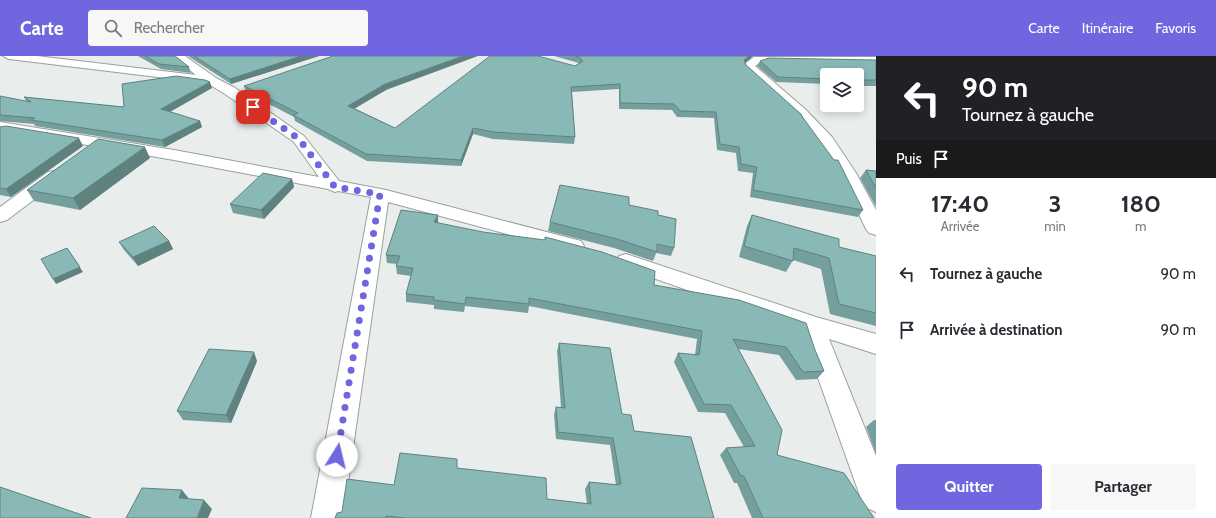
<!DOCTYPE html>
<html lang="fr">
<head>
<meta charset="utf-8">
<style>
	:root { --surface:#fff; --page:#f7f7f7; --text:#2b2b33; --muted:#7c7c81; --accent:#6f66e0 }
	body { margin:0; font-family:Cabin,sans-serif; background:var(--page); color:var(--text); height:100vh; display:flex; flex-direction:column; font-size:15px; white-space:nowrap }
	* { box-sizing:border-box; margin:0 }
	p { font-size:13px; color:var(--muted) }
	.icon { flex:none; width:22px; height:22px; fill:none; stroke:currentColor; stroke-width:2; stroke-linecap:round; stroke-linejoin:round }
	.map { position:relative; flex:1; overflow:hidden }
	.drawer { display:flex; flex-direction:column; background:var(--surface); width:340px }
	.drawer>* { flex:none }
	.banner { background:#202124; color:#fff; overflow:hidden }
	.buttons { position:absolute; left:820px; top:12px; display:grid; gap:8px }
	.buttons a { display:grid; place-items:center; width:44px; height:44px; border-radius:4px; background:var(--surface); box-shadow:0 2px 10px #0003; font-size:20px }
	.pin { position:absolute; display:grid; place-items:center; width:34px; height:34px; color:#fff; margin:-17px; border-radius:8px; box-shadow:0 2px 6px #0006 }
	.me { position:absolute; width:44px; margin:-22px; rotate:9deg; stroke-linejoin:round; filter:drop-shadow(0 0 3px #0008) }
	.turn { display:flex; align-items:center; gap:14px; height:84px; padding:0 20px; font-size:18px }
	.turn .icon { width:52px; height:52px; stroke-width:2.5 }
	.turn b { display:block; font-size:28px; line-height:34px }
	.then { display:flex; align-items:center; height:38px; padding:0 20px; background:#0003; gap:8px; font-size:15px }
	.eta { display:flex; justify-content:space-evenly; align-items:center; height:68px; text-align:center }
	.eta b { font-size:24px; font-weight:700; line-height:28px }
	.primary-button { display:flex; gap:8px; margin-top:auto; padding:8px 20px }
	.primary-button a { flex:1; height:46px; border-radius:4px; background:var(--accent); color:#fff; font-size:16px; font-weight:700; line-height:46px; text-align:center }
	.primary-button a+a { background:var(--page); color:var(--text) }
	ul { padding:0; list-style:none }
	li { display:flex; align-items:center; gap:12px; height:56px; padding:0 20px }
	li div { flex:1 }
	li b { display:block; font-size:15px }
	li em { font-style:normal }
	header { display:flex; align-items:center; gap:24px; box-sizing:border-box; height:56px; padding:0 20px; background:var(--accent); color:#fff }
	header strong { font-size:19px }
	nav { display:flex; gap:22px; margin-inline-start:auto; font-size:14px }
	.search { width:280px; height:36px; background:var(--page); display:flex; align-items:center; gap:10px; box-sizing:border-box; padding:0 14px; border-radius:4px; color:var(--muted); font-size:15px }
	main { display:flex; flex:1; min-height:0 }
	.map>svg:first-child { display:block }
	.lines { fill:none; stroke-linecap:round; stroke-linejoin:round }
	.street-casing { stroke:#9b9f9d; stroke-width:2 }
	.street { fill:#fff; fill-rule:evenodd }
	.wall { fill:#759f9d }
	.shaded-wall { fill:#5f827f }
	.building { fill:#88b9b6; stroke:#5f827f }
	.route { stroke:#6f66e0; stroke-width:7; stroke-dasharray:0 12.6 }
</style>
</head>
<body>
<header>
<strong>Carte</strong>
<div class="search"><svg class="icon" aria-label="search" viewBox="0 0 24 24"><circle cx="10" cy="10" r="6"/><path d="M15 15l6 6"/></svg>Rechercher</div>
<nav><a>Carte</a><a>Itinéraire</a><a>Favoris</a></nav>
</header>
<main>
<div class="map">
<svg width="876" height="462" viewBox="0 0 876 462">
	<rect width="100%" height="100%" fill="#e9eeec"/>
	<g class="lines">
		<defs>
			<g id="street">
				<path d="M3,0H37L196,19L172,0H185L216,22L235,32L304,80L339,125L386,134L581,185L584,190L581,195L574,196L388,146L343,462H311L371,141L338,135L335,136L328,133L174,104L0,74V66L174,94L319,121L294,86L225,38L207,27L9,3Z"/>
				<path d="M754,1H876V7L767,5L761,6L755,10L805,53L832,81L856,117L876,154V179L869,177L866,173L839,117L821,87L796,59L745,13L743,9Z"/>
				<path d="M54,115L60,116L62,120L60,124L7,164L0,166V151L48,116Z"/>
				<path d="M626,198L816,261L876,278V298L829,283L876,400V456L865,451L860,440L801,274L619,210L616,205L619,200Z"/>
			</g>
		</defs>
		<use href="#street" class="street-casing"/>
		<use href="#street" class="street"/>
	</g>
	<g class="wall">
		<path d="M138,0H175L189,11L191,17L161,13Z"/>
		<path d="M188,0H319L231,28Z"/>
		<path d="M554,0H753L745,7L746,9L802,60L863,154L858,161L750,141L753,117L738,115L736,97L717,94L714,62L677,61L672,54L619,53V33L572,36L575,81L574,88L493,83L473,78L461,110L367,105L295,65L294,61L246,36L244,30L386,34L354,52L395,72L575,10L579,7Z"/>
		<path d="M876,4V30H857V19H827V28L776,26L757,10L760,5Z"/>
		<path d="M212,32L170,56L200,65L202,71L165,91L35,70L34,68L0,65V40L27,46L24,41L124,51Z"/>
		<path d="M0,71L83,90L11,141L0,139Z"/>
		<path d="M150,102L80,154L34,145L27,134Z"/>
		<path d="M866,114L876,115V151L860,122Z"/>
		<path d="M292,123L294,131L264,163L233,157L230,148Z"/>
		<path d="M629,149L658,159L674,192L671,200L656,197L653,205L614,192L548,175L550,166Z"/>
		<path d="M752,159L839,191L876,200V270L830,258L821,213L793,204L786,216L739,201L747,170Z"/>
		<path d="M438,167L654,229L815,294L824,315L817,323L796,324L779,299L738,293L777,399L874,462H752L737,427H734L720,399L726,392L744,391L725,357L698,356L674,306L678,297L695,299L697,283L529,250L528,257L465,250L464,256L434,253V249L406,246V238L411,220L397,218L396,210L397,208L387,207L386,199Z"/>
		<path d="M169,185L173,193L138,210L124,194L119,186Z"/>
		<path d="M559,287L622,358L634,375L714,462H335L342,456L394,429L457,412L547,443L587,448L585,433L589,426L616,429L610,389L556,383L554,359L556,351L561,352L557,295Z"/>
		<path d="M257,305L231,367L183,364L177,355Z"/>
		<path d="M874,364H876V398L866,371Z"/>
	</g>
	<g class="shaded-wall">
		<path d="M301,0H319L231,28L230,23Z"/>
		<path d="M463,0H478L386,34L349,56L348,50L385,28Z"/>
		<path d="M749,0H753L742,10L744,4Z"/>
		<path d="M210,26L212,32L164,59L161,53Z"/>
		<path d="M200,65L202,71L165,91L162,84Z"/>
		<path d="M473,72V78L461,110V104Z"/>
		<path d="M79,82L83,90L11,141L6,133Z"/>
		<path d="M145,91L150,102L80,154L73,142Z"/>
		<path d="M292,123L294,131L264,163L261,154Z"/>
		<path d="M438,159V167L434,166Z"/>
		<path d="M169,185L173,193L138,210L133,201Z"/>
		<path d="M67,192L83,216L56,228L53,223Z"/>
		<path d="M254,296L257,305L231,367L226,359Z"/>
		<path d="M182,434L190,444L179,442Z"/>
		<path d="M204,444L212,453L208,462H197Z"/>
	</g>
	<g class="building">
		<path d="M145,0H175L189,11L159,8Z"/>
		<path d="M194,0H301L230,23Z"/>
		<path d="M333,0H463L385,28L348,50L395,72L490,0H538L575,10L583,5L579,1L575,0H749L744,4L746,9L802,59H801L834,104H838L863,154L753,134L757,111L741,108L739,91L720,88L716,56L680,55L674,48L620,47V28L571,31L575,81L494,76L473,72L461,104L366,98L293,59L298,57L244,30Z"/>
		<path d="M769,2L876,4V24H857V19H827V23L778,21L760,5Z"/>
		<path d="M176,20L205,24L210,26L161,53L200,65L162,84L31,64L35,62L0,59V40L31,46L24,41L124,51L122,28Z"/>
		<path d="M6,70L79,82L6,133L0,132V71Z"/>
		<path d="M98,83L145,91L73,142L27,134Z"/>
		<path d="M866,114L876,115V132Z"/>
		<path d="M263,117L292,123L261,154L230,148Z"/>
		<path d="M560,129L629,141V149L658,155V159L676,163L674,192L657,188V196L617,183L550,166Z"/>
		<path d="M401,154L438,159L434,166L483,176L545,184V181L602,196L655,215L654,229L739,244L806,267L815,294L824,315L803,316L786,291L733,283L782,374L777,399L844,417L874,462H763L744,420H741L726,392L755,390L731,349L704,348L678,297L699,299L702,275L529,242V248L466,241L465,248L434,244V241L406,238L413,212L396,210L400,200L386,199Z"/>
		<path d="M752,159L839,183V191L876,200V257L839,248L829,202L794,192L793,205L744,190Z"/>
		<path d="M154,170L169,185L133,201L119,186Z"/>
		<path d="M67,192L80,211L53,223L41,203Z"/>
		<path d="M559,287L610,292L622,358L631,359L634,375L691,381L714,462H405L386,460V462H335L337,457L342,456L347,423L394,429L400,397L457,403V412L546,422L547,443L591,448L589,426L619,429V428H621L613,382L558,376L556,351L565,352Z"/>
		<path d="M209,293L254,296L226,359L177,355Z"/>
		<path d="M0,431L91,462H0Z"/>
		<path d="M142,432L182,434L179,442L204,444L197,462H126Z"/>
	</g>
	<g class="lines">
		<path class="route" d="M253,51L299,83L335,131L380,138L337,400"/>
	</g>
</svg>
<div class="buttons">
<a><svg class="icon" aria-label="layers" viewBox="0 0 24 24"><path d="M12 4l9 5-9 5-9-5zM3 14l9 5 9-5"/></svg></a>
</div>
<div class="pin" style="left:253px;top:51px;background:#d93025"><svg class="icon" aria-label="arrive" viewBox="0 0 24 24"><path d="M6 21V4h12l-3 4 3 4H6"/></svg></div>
<svg class="me" style="left:337px;top:400px" viewBox="-20 -20 40 40"><circle r="19" fill="#fff"/><path d="M0-13L10 11 0 6-10 11z" fill="#6f66e0"/></svg>
</div>
<section class="drawer">
<div class="banner">
<div class="turn"><svg class="icon" aria-label="left" viewBox="0 0 24 24"><path d="M17 20v-9H6M10 6l-5 5 5 5"/></svg><div><b>90 m</b>Tournez à gauche</div></div>
<div class="then">Puis<svg class="icon" aria-label="arrive" viewBox="0 0 24 24"><path d="M6 21V4h12l-3 4 3 4H6"/></svg></div>
</div>
<div class="eta">
<div><b>17:40</b><p>Arrivée</p></div>
<div><b>3</b><p>min</p></div>
<div><b>180</b><p>m</p></div>
</div>
<ul>
<li><svg class="icon" aria-label="left" viewBox="0 0 24 24"><path d="M17 20v-9H6M10 6l-5 5 5 5"/></svg><div><b>Tournez à gauche</b></div><em>90 m</em></li>
<li><svg class="icon" aria-label="arrive" viewBox="0 0 24 24"><path d="M6 21V4h12l-3 4 3 4H6"/></svg><div><b>Arrivée à destination</b></div><em>90 m</em></li>
</ul>
<div class="primary-button"><a>Quitter</a><a>Partager</a></div>
</section>
</main>
</body>
</html>
